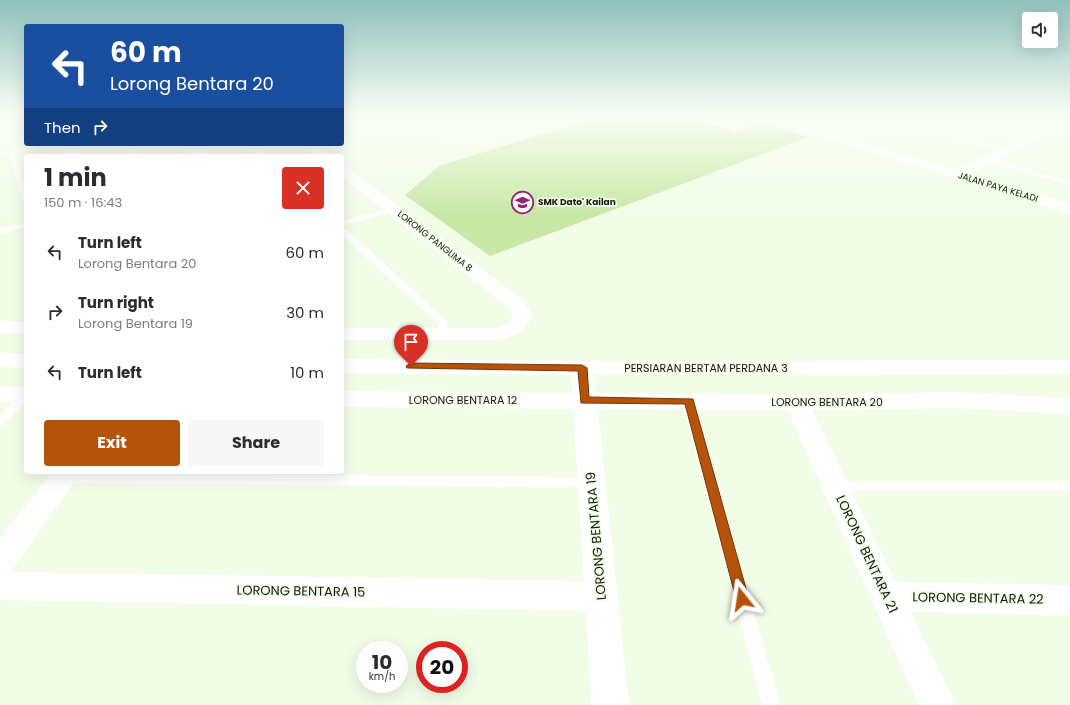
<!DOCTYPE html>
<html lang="en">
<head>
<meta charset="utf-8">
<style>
	:root { --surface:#fff; --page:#f7f7f7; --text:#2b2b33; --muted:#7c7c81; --accent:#b45309 }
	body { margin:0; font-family:Poppins,sans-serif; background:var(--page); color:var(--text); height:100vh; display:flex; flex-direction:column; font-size:15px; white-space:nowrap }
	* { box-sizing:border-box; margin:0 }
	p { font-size:13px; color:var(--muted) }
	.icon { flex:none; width:22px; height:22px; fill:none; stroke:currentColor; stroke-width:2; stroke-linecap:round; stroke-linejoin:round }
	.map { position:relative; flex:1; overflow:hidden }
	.panel { position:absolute; left:24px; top:154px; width:320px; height:320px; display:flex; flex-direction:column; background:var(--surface); border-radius:4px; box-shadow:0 4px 16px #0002 }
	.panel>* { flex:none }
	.banner { position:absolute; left:24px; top:24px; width:320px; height:122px; border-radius:4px; box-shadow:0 4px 16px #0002; background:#1a4fa0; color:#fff; overflow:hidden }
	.buttons { position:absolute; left:1022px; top:12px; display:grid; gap:8px }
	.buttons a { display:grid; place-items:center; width:36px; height:36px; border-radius:4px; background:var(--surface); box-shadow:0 4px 16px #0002; font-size:20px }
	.speed { position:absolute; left:356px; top:641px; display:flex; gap:8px; font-size:20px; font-weight:700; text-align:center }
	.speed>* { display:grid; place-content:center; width:52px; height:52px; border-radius:50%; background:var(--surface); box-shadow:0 4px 16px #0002; line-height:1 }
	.speed small { font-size:10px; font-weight:400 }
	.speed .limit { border:6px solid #d22; background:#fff; color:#111 }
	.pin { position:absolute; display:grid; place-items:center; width:34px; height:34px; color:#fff; margin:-41px -17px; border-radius:50% 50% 50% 0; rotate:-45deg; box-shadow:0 0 4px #0007 }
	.pin .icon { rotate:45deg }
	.me { position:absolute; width:44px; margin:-22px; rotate:345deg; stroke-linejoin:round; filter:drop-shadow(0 0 3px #0008) }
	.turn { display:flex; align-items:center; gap:14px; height:84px; padding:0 20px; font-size:18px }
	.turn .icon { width:52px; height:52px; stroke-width:2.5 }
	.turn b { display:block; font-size:28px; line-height:34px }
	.then { display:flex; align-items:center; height:38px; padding:0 20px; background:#0003; gap:8px; font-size:15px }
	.round { display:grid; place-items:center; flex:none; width:42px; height:42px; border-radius:4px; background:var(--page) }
	.head { display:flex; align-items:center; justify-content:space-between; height:68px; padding:0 20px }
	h1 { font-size:24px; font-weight:700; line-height:30px }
	.primary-button { display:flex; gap:8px; margin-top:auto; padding:8px 20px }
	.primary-button a { flex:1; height:46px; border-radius:4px; background:var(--accent); color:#fff; font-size:16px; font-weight:700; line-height:46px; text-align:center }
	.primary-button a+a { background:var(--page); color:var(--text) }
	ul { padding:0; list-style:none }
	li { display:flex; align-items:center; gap:12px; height:60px; padding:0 20px }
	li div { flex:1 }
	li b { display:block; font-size:15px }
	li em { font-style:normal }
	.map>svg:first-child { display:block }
	.green { fill:#c9e8a7 }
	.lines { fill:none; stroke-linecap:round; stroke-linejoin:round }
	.lane { fill:#fff; fill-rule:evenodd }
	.street { fill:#fff; fill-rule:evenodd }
	.secondary { fill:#fff; fill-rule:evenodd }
	.route { fill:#b45309; stroke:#753606 }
	.labels { text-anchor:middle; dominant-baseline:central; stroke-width:3.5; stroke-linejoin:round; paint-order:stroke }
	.far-street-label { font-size:9px; fill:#151811; stroke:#f2fde8 }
	.far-poi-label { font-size:9px; font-weight:bold; fill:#151811; stroke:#f2fde8; text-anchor:start }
	.street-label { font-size:11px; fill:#151811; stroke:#f2fde8 }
	.near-street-label { font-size:13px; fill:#151811; stroke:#f2fde8 }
</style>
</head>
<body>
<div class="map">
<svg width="1070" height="705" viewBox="0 0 1070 705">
	<rect width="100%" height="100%" fill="#f2fde8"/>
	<path class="green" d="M613,116H688L736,132L764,123L808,137L490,256L405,195L439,166L536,136Z"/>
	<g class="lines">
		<g class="lane">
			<path d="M0,116H4L14,148L37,144H50L15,152L26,187V201L22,199L9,153L0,155V151L8,150L0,123Z"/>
			<path d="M403,116H410L459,141H466L563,116H571L466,145L456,144Z"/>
			<path d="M587,116H605C601,119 591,119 587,116Z"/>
			<path d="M692,116H700L740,130L735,131Z"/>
			<path d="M873,116H881L1009,151L1004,152Z"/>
			<path d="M1059,116H1070V120L1060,117Z"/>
			<path d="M126,144H132L140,156H134Z"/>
			<path d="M245,144H252L265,156H258Z"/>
			<path d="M987,158L1070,181V185L985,161V159Z"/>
			<path d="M393,207H396V211L342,226V221Z"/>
			<path d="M26,223V227L0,234V228Z"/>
			<path d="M342,228H345L447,321L450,335L449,337H441L438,324L342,235Z"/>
			<path d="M26,392V403L4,425L0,426V415L22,393Z"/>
			<path d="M689,397L693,398L695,401L780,705H762L683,401L685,398Z"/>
			<path d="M63,473L592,477L597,478L599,482L597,486L592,487L63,483L58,482L56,478L58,474Z"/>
			<path d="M835,481H1070V491H835L830,490L828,486L830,482Z"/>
		</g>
		<g class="street">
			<path d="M1066,116H1070V123L963,178L958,179L953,178L951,175L953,172Z"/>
			<path d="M63,144H75L82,156H68Z"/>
			<path d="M183,144H196L206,156H192Z"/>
			<path d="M302,144H316L330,156H315Z"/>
			<path d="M342,166L347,167L524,301L533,317L523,331L499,340H342V328H496L509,323L513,317L509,308L342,177Z"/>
			<path d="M0,321L26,322V334L0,333Z"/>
			<path d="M582,361L590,363L593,368L596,393L796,395L952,392L1070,398V414L952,408L812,411L896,582L1070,585V615L911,612L956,705H918L788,411L598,409L629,705H591L586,611L0,600V538L52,472H81L11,572L584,581L573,409L342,407V391L572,393L571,368L574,363Z"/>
			<rect x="0" y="387" width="26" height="16"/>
		</g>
		<g class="secondary">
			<path d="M759,116H776L1070,204V214L761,118Z"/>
			<path d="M0,353L26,354V368L0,367Z"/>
			<path d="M342,359L582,361L1070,360V374L582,375L342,373Z"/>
		</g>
	</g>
	<linearGradient id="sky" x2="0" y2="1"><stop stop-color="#8fc0bb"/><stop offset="0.54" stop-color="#f9fef5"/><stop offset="1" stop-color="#f9fef5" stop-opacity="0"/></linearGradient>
	<rect width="1070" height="214" fill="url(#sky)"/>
	<path class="route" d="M411,363L582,365L587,368L589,397L693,399L749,599L747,603L742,605L738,603L736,599L685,404L581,403L578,371L407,368L406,366Z"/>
	<defs>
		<symbol id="school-ring" viewBox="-11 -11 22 22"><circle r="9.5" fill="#f2fde8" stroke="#961f7b" stroke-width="1.5"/><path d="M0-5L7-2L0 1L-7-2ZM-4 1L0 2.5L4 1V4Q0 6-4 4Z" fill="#961f7b"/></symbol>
	</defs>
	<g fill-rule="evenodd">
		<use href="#school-ring" x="510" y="190" width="25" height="25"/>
	</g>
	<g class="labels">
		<g class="far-street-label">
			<text transform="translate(998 187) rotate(17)">JALAN PAYA KELADI</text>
			<text transform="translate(435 241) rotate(38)">LORONG PANGLIMA 8</text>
		</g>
		<g class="far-poi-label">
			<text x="538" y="202">SMK Dato' Kailan</text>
		</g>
		<g class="street-label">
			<text x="706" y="368">PERSIARAN BERTAM PERDANA 3</text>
			<text x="463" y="400">LORONG BENTARA 12</text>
			<text x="827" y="402">LORONG BENTARA 20</text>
		</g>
		<g class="near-street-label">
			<text transform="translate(596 536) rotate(-95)">LORONG BENTARA 19</text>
			<text transform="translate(867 554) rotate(65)">LORONG BENTARA 21</text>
			<text transform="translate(301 591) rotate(1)">LORONG BENTARA 15</text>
			<text transform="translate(978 598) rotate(1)">LORONG BENTARA 22</text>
		</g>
	</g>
</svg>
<div class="buttons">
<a><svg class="icon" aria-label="sound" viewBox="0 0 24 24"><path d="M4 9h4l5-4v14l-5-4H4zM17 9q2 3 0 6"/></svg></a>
</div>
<div class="speed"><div>10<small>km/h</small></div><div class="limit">20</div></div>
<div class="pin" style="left:411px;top:366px;background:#d93025"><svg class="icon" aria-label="arrive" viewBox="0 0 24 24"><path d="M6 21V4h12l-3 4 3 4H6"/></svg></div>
<svg class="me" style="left:742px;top:599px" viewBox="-20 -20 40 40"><path d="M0-17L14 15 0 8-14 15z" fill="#b45309" stroke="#fff" stroke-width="4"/></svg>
<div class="banner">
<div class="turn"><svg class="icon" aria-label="left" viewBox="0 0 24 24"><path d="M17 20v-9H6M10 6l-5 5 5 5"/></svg><div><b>60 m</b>Lorong Bentara 20</div></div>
<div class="then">Then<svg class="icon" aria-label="right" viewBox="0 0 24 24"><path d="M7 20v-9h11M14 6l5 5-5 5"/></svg></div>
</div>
<section class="panel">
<div class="head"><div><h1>1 min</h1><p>150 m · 16:43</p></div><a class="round" style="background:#d93025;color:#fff"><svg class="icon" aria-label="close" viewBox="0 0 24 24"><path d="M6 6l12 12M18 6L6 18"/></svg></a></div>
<ul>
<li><svg class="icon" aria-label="left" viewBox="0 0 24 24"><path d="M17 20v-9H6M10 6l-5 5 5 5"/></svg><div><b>Turn left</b><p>Lorong Bentara 20</p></div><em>60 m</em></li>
<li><svg class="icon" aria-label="right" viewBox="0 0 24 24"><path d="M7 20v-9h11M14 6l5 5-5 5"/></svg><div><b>Turn right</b><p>Lorong Bentara 19</p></div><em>30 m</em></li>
<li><svg class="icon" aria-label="left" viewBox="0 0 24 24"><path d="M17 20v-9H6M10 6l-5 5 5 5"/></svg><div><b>Turn left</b></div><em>10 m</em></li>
</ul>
<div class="primary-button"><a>Exit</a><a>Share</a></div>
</section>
</div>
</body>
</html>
